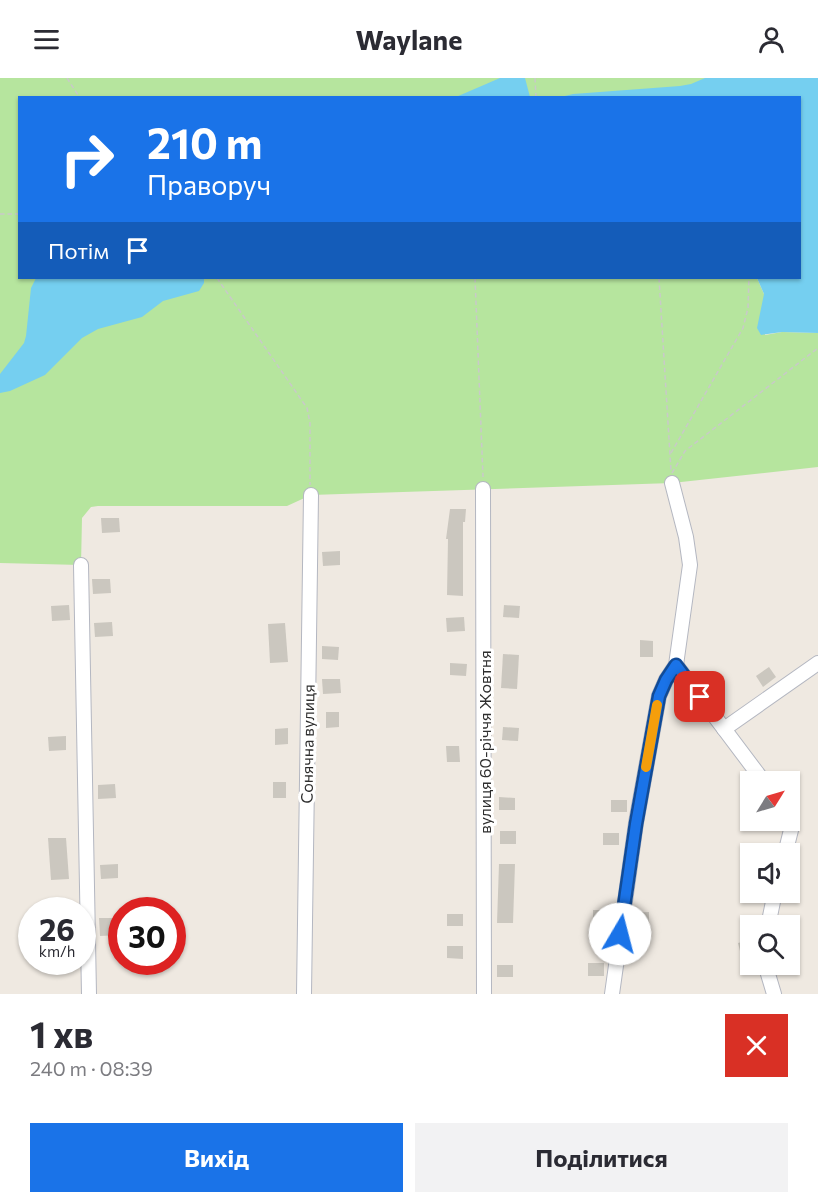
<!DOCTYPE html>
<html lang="uk">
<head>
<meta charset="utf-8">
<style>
	:root { --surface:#fff; --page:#f2f2f3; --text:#2b2b33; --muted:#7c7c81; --accent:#1a73e8 }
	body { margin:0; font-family:Commissioner,sans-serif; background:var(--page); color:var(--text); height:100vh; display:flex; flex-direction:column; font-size:22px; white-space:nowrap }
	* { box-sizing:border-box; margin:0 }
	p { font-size:20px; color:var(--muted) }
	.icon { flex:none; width:33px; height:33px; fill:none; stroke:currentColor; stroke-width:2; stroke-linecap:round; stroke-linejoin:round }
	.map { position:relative; height:916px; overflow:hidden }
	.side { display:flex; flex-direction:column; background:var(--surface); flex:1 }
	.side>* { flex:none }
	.banner { position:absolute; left:18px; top:18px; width:783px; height:183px; border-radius:0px; box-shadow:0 2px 4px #0004; background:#1a73e8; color:#fff; overflow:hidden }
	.needle { width:39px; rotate:53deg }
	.buttons { position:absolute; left:740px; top:693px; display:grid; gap:12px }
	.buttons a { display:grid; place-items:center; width:60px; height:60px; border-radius:0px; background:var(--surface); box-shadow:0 2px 4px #0004; font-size:30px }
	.speed { position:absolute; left:18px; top:819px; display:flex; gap:12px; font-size:30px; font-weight:700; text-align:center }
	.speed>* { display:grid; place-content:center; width:78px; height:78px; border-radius:50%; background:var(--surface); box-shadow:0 2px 4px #0004; line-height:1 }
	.speed small { font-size:15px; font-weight:400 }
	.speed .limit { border:9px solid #d22; background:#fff; color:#111 }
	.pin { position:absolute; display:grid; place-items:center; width:51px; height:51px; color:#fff; margin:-26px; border-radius:12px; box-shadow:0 3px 9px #0006 }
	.me { position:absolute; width:66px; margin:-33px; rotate:8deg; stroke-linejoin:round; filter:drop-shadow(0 0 4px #0008) }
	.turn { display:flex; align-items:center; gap:21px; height:126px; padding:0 30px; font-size:27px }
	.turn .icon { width:78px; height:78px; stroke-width:2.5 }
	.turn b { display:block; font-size:42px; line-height:51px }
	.then { display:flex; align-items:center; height:57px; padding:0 30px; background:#0003; gap:12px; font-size:22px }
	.round { display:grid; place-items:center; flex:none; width:63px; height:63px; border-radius:0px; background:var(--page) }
	.summary { display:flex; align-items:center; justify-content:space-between; height:102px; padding:0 30px }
	h1 { font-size:36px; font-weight:700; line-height:45px }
	.cta { display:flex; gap:12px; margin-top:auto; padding:12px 30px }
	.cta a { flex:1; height:69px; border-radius:0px; background:var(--accent); color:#fff; font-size:24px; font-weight:700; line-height:69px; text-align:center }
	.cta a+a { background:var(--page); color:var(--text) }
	header { display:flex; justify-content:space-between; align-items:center; height:78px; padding:0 30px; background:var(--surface); font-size:27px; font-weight:700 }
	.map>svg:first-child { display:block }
	.green { fill:#b6e59e }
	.water { fill:#75cff0 }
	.building { fill:#cbc7bf }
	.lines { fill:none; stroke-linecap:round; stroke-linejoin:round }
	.minor-casing { stroke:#b4b7c1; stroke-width:16 }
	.path { stroke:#c9c9c9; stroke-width:1.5; stroke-dasharray:4.5 3; stroke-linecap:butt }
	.minor { stroke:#fff; stroke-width:14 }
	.route-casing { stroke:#114b97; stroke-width:15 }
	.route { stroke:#1a73e8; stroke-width:10 }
	.slow { stroke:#f59e0b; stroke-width:10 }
	.labels { text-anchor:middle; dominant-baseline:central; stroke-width:6; stroke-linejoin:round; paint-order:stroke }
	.street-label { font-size:16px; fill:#2e2e2e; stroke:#fff }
</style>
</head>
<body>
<header><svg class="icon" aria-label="menu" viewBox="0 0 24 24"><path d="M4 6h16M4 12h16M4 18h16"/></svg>Waylane<svg class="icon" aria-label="person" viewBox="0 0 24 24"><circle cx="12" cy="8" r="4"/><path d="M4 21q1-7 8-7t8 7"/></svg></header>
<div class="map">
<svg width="818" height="916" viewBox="0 0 818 916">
	<rect width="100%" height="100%" fill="#efe9e1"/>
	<path class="green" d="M0,0H806L797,20H20V200H757L764,216L765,257L782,254L818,255V389L672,405L311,417L287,428H98L91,429L82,440L81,487L0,485Z"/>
	<g class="water">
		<path d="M500,0H525L530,19H456Z"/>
		<path d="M705,0H818V255L782,254L761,257L757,250L764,216L757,200H800V20L561,19L573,16L680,8L691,6Z"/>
		<path d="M36,200H204V205L199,213L163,223L142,239L98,251L82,260L45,297L10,313L0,315V296L24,265L26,258L31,210Z"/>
	</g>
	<g class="building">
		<path d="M450,431H466L465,444H463V518L447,517L448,461H446Z"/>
		<path d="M101,440H119L120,454L102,455Z"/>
		<path d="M340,473V487L323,488L322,474Z"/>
		<path d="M92,501H110L111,515L93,516Z"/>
		<path d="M69,527L70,542L52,543L51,528Z"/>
		<path d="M504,527L520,528L519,540L503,539Z"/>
		<path d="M464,539L465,553L447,554L446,540Z"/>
		<path d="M112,544L113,558L95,559L94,545Z"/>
		<path d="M285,545L288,584L270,585L268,546Z"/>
		<path d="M640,562L653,563V579H640Z"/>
		<path d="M322,568L339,569L338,582L322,581Z"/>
		<path d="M503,576L519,577L517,611L501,610Z"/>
		<path d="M450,585L467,586L466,598L450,597Z"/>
		<path d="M769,589L776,599L763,609L756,598Z"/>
		<path d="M322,601H340L341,615L323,616Z"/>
		<path d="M326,634H339V649L326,650Z"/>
		<path d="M503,649L519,650L518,663L502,662Z"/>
		<path d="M288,650V666L275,667V651Z"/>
		<path d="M66,658V672L49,673L48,659Z"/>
		<path d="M446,668H459L460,684H447Z"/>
		<rect x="273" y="704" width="13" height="16"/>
		<path d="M115,706L116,720L98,721V707Z"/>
		<path d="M499,719L515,720V732H499Z"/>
		<rect x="611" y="722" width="16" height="12"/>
		<rect x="500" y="753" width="16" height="13"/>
		<rect x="603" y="755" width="16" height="12"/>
		<path d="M48,760H66L69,801L51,802Z"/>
		<path d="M118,786V800L101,801L100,787Z"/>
		<path d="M499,786H515L513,845H497Z"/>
		<path d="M593,832H609V845L593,844Z"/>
		<path d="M649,834V849H632V835Z"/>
		<rect x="447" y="836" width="16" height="12"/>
		<path d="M99,840H120V857L100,858Z"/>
		<path d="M750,862V875L741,877L738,865Z"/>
		<path d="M447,868H463V881L447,880Z"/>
		<rect x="588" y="885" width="16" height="13"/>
		<rect x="497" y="887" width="16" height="12"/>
	</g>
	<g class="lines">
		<defs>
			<g id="minor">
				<path d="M483,411L484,916"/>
				<path d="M81,487L89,916"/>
				<path d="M676,587L764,704"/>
				<path d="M724,651L818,585"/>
				<path d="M785,776L792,748L789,737"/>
				<path d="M768,848L775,814"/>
				<path d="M765,886L774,916"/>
				<path d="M304,916L311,417"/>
				<path d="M612,916L636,745L659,618L666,602L676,587L690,487L686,459L672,405"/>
			</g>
		</defs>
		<use href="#minor" class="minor-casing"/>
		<g class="path">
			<path d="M67,0L80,20"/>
			<path d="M535,0L536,20"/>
			<path d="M0,136H20"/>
			<path d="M217,200L307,330L310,345V407"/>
			<path d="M475,200L483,399"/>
			<path d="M659,200L671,393"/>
			<path d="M671,375L743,250L748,230L749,200"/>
			<path d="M672,395L685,373L818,270"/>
		</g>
		<use href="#minor" class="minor"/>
	</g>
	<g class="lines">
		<defs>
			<path id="route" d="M620,856L636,746L659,618L666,602L676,587L700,619"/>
		</defs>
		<use href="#route" class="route-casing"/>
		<use href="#route" class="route"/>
		<path class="slow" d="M646,689L657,627"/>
	</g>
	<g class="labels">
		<g class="street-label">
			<text transform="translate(484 664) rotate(-90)">вулиця 60-річчя Жовтня</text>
			<text transform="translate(307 666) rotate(-89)">Сонячна вулиця</text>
		</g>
	</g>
</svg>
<div class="buttons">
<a><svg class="needle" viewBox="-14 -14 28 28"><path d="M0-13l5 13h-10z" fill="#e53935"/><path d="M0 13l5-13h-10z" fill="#7c7c81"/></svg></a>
<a><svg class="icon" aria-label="sound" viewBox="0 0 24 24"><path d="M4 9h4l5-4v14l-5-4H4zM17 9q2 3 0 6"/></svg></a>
<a><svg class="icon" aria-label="search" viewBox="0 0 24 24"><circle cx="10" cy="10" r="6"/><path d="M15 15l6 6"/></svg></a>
</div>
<div class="speed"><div>26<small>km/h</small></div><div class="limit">30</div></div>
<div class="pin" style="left:700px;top:619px;background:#d93025"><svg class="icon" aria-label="arrive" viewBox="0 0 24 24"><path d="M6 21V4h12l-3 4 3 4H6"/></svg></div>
<svg class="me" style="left:620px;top:856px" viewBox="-20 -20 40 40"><circle r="19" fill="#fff"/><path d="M0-13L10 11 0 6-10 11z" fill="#1a73e8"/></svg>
<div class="banner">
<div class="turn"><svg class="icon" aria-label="right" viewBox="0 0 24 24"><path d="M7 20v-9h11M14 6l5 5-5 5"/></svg><div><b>210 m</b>Праворуч</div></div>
<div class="then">Потім<svg class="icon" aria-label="arrive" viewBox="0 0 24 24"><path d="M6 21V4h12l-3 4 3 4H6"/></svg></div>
</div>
</div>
<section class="side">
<div class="summary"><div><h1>1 хв</h1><p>240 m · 08:39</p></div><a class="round" style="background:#d93025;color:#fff"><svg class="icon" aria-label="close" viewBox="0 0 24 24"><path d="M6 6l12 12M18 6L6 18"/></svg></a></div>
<div class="cta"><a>Вихід</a><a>Поділитися</a></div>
</section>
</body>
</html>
